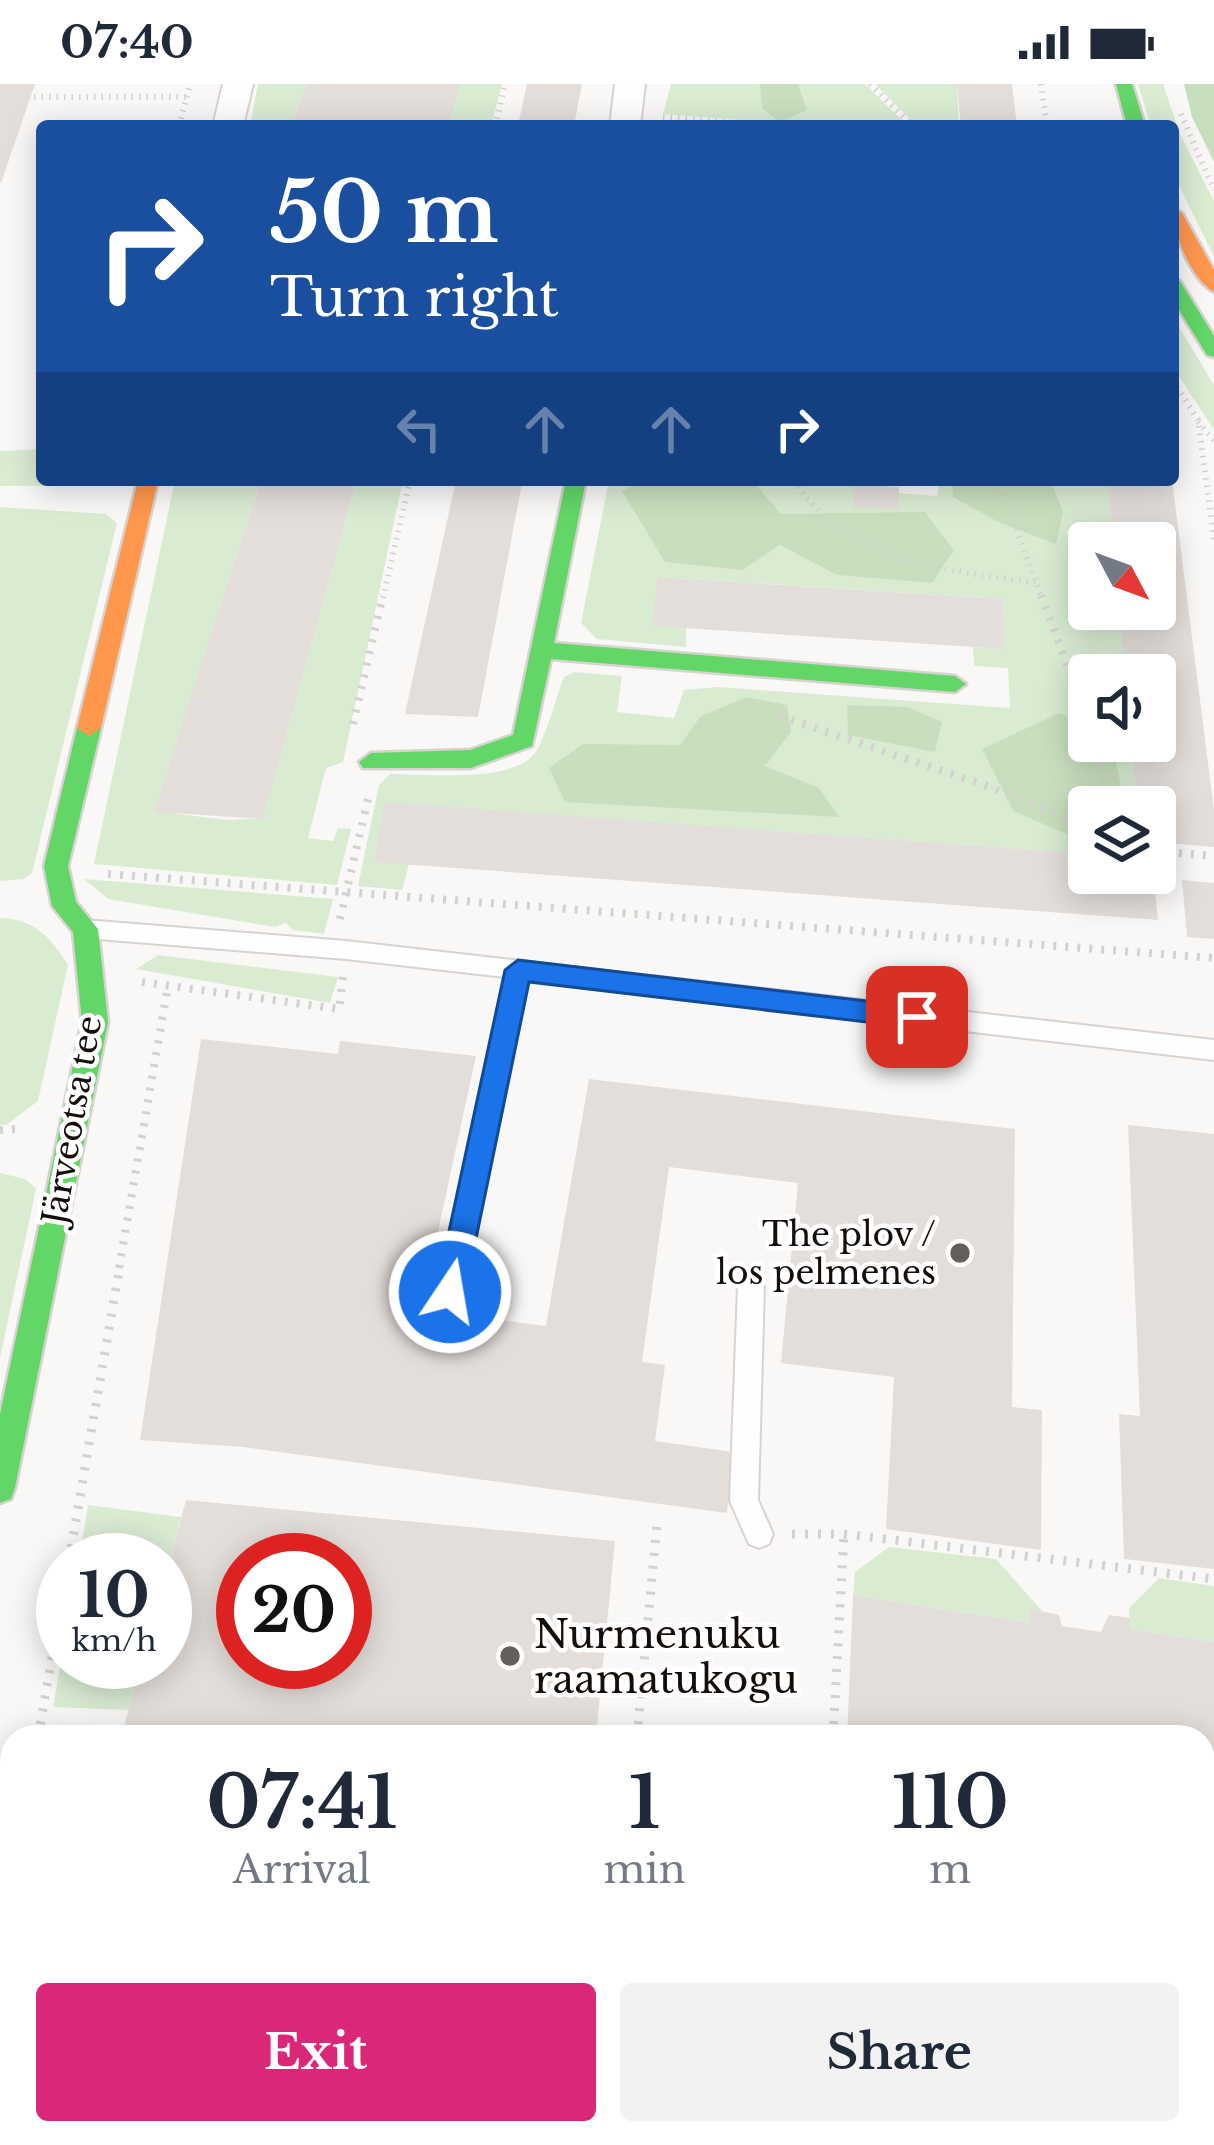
<!DOCTYPE html>
<html lang="en">
<head>
<meta charset="utf-8">
<style>
	:root { --surface:#fff; --page:#f2f2f3; --text:#1f2937; --muted:#747a83; --accent:#db2777 }
	body { margin:0; font-family:"Libre Baskerville",serif; background:var(--page); color:var(--text); height:100vh; display:flex; flex-direction:column; font-size:45px; white-space:nowrap }
	* { box-sizing:border-box; margin:0 }
	p { font-size:39px; color:var(--muted) }
	.icon { flex:none; width:66px; height:66px; fill:none; stroke:currentColor; stroke-width:2; stroke-linecap:round; stroke-linejoin:round }
	.map { position:relative; flex:1; overflow:hidden }
	.details { position:absolute; left:0px; top:1641px; width:1215px; height:420px; display:flex; flex-direction:column; background:var(--surface); border-radius:36px 36px 0 0; box-shadow:0 6px 30px #0003 }
	.details>* { flex:none }
	.banner { position:absolute; left:36px; top:36px; width:1143px; height:366px; border-radius:12px; box-shadow:0 6px 30px #0003; background:#1a4fa0; color:#fff; overflow:hidden }
	.needle { width:78px; rotate:131deg }
	.tools { position:absolute; left:1068px; top:438px; display:grid; gap:24px }
	.tools a { display:grid; place-items:center; width:108px; height:108px; border-radius:12px; background:var(--surface); box-shadow:0 6px 30px #0003; font-size:60px }
	.speed { position:absolute; left:36px; top:1449px; display:flex; gap:24px; font-size:60px; font-weight:700; text-align:center }
	.speed>* { display:grid; place-content:center; width:156px; height:156px; border-radius:50%; background:var(--surface); box-shadow:0 6px 30px #0003; line-height:1 }
	.speed small { font-size:30px; font-weight:400 }
	.speed .limit { border:18px solid #d22; background:#fff; color:#111 }
	.pin { position:absolute; display:grid; place-items:center; width:102px; height:102px; color:#fff; margin:-51px; border-radius:24px; box-shadow:0 6px 18px #0006 }
	.me { position:absolute; width:132px; margin:-66px; rotate:12deg; stroke-linejoin:round; filter:drop-shadow(0 0 9px #0008) }
	.turn { display:flex; align-items:center; gap:42px; height:252px; padding:0 36px; font-size:54px }
	.turn .icon { width:156px; height:156px; stroke-width:2.5 }
	.turn b { display:block; font-size:84px; line-height:102px }
	.lanes { display:flex; align-items:center; height:114px; padding:0 36px; background:#0003; justify-content:center; gap:60px; direction:ltr }
	.lanes .off { opacity:.35 }
	.eta { display:flex; justify-content:space-evenly; align-items:center; height:204px; text-align:center }
	.eta b { font-size:72px; font-weight:800; line-height:84px }
	.action { display:flex; gap:24px; margin-top:auto; padding:24px 36px }
	.action a { flex:1; height:138px; border-radius:12px; background:var(--accent); color:#fff; font-size:48px; font-weight:800; line-height:138px; text-align:center }
	.action a+a { background:var(--page); color:var(--text) }
	.status { display:flex; justify-content:space-between; align-items:center; height:84px; padding:0 60px; background:var(--surface); direction:ltr }
	.status svg { height:33px; fill:currentColor }
	.map>svg:first-child { display:block }
	.green { fill:#d9ecd2 }
	.forest { fill:#c8dfbf }
	.building { fill:#e4deda; fill-rule:evenodd }
	.lines { fill:none; stroke-linecap:round; stroke-linejoin:round }
	.lane-casing { stroke:#d8d3d0; stroke-width:4 }
	.street-casing { stroke:#d8d3d0; stroke-width:4 }
	.fast-casing { stroke:#d8d3d0; stroke-width:5 }
	.slow-casing { stroke:#d8d3d0; stroke-width:5 }
	.path-far2 { stroke:#d3d2d1; stroke-width:6; stroke-dasharray:1.5 6; stroke-linecap:butt }
	.path-far1 { stroke:#d3d2d1; stroke-width:8; stroke-dasharray:3 9; stroke-linecap:butt }
	.path { stroke:#d3d2d1; stroke-width:9; stroke-dasharray:3 10; stroke-linecap:butt }
	.lane { fill:#fefefe; fill-rule:evenodd }
	.street { fill:#fefefe; fill-rule:evenodd }
	.fast { fill:#63d668; fill-rule:evenodd }
	.slow { fill:#ff974d; fill-rule:evenodd }
	.route { fill:#1a73e8; stroke:#114b97; stroke-width:3 }
	.poi-dot { fill:#655f5c; stroke:#fff; stroke-width:4.5 }
	.labels { text-anchor:middle; dominant-baseline:central; stroke-width:9; stroke-linejoin:round; paint-order:stroke }
	.street-label { font-size:33px; fill:#150d09; stroke:#fff }
	.poi-label { font-size:33px; fill:#150d09; stroke:#fff; text-anchor:end }
	.near-poi-label { font-size:39px; fill:#150d09; stroke:#fff; text-anchor:start }
</style>
</head>
<body>
<div class="status"><b>07:40</b><svg viewBox="0 0 49 12"><path d="M0 12V9h3v3zM5 12V6h3v6zM10 12V3h3v9zM15 12V0h3v12zM26 1h20v11H26zM47 4h2v5h-2z"/></svg></div>
<div class="map">
<svg width="1214" height="2061" viewBox="0 0 1214 2061">
	<rect width="100%" height="100%" fill="#faf8f6"/>
	<g class="green">
		<path d="M258,0H306L291,42H250Z"/>
		<path d="M460,0H502L491,42H449Z"/>
		<path d="M671,0H865L908,42H818L663,30Z"/>
		<path d="M875,0H957L959,42H917Z"/>
		<path d="M1138,0H1163L1180,50L1214,117V173L1173,89V42H1151Z"/>
		<path d="M1173,233L1214,301V346L1173,283Z"/>
		<path d="M42,365V396H117L104,402H0V367Z"/>
		<path d="M175,396H261L155,727L227,736L263,734L357,398L350,396H403L343,678L326,684L308,754L333,757L338,744L351,745L337,801L94,780Z"/>
		<path d="M609,396L853,400V423L899,409L937,412L940,396H1107L1113,459H1089V525H1119L1125,591H1089V657H1131L1137,723H1089V770L385,719L374,777L409,780L402,806L358,802L379,701L390,690C425,690 518,700 537,666C549,644 555,616 564,593L574,588L622,592L617,628L674,634L684,606L717,603L1010,624L1008,584L974,582L973,563L1005,565L1003,515L659,493L686,544V563L597,555L581,539Z"/>
		<path d="M0,423L106,430L117,439L32,789L24,795L0,797Z"/>
		<path d="M84,795L333,815L324,850L293,846L286,839L275,843L108,815Z"/>
		<path d="M0,834C35,835 50,853 68,881L38,1017L6,1041H0Z"/>
		<path d="M158,871L338,893L330,919L136,885Z"/>
		<path d="M0,1089L25,1095L36,1105L0,1274Z"/>
		<path d="M88,1421L181,1433L165,1493V1476H79Z"/>
		<path d="M889,1463L996,1475L1042,1527L1031,1526L1030,1539L853,1511L855,1488Z"/>
		<path d="M1159,1494L1214,1502V1558L1130,1545L1129,1524Z"/>
		<path d="M63,1566V1578H142L129,1626L53,1623Z"/>
		<path d="M1203,1961L1214,1962V2061H1140L1131,2049H1203Z"/>
		<path d="M851,2049H1059L1047,2061H859Z"/>
	</g>
	<g class="forest">
		<path d="M760,0H798L807,26L779,38L762,24Z"/>
		<path d="M1184,0H1214V78L1192,33Z"/>
		<path d="M646,396L757,402L781,430L925,428L954,466L932,499L837,491L780,461L742,486L665,478L622,407Z"/>
		<path d="M952,396H1050L1063,428L1056,460L1000,439L953,413Z"/>
		<path d="M746,613L787,621L791,648L765,682L819,704L839,733L565,718L549,684L583,660L680,661L700,633Z"/>
		<path d="M847,621L908,623L942,638L935,668L848,651Z"/>
		<path d="M1059,629L1089,645V657H1111L1126,723H1089V749L1076,754L1013,727L982,665Z"/>
		<path d="M0,1973L12,1994V2049H44L51,2061H0Z"/>
	</g>
	<g class="building">
		<path d="M0,0H35L1,99L0,98Z"/>
		<path d="M306,0H460L449,42H291Z"/>
		<path d="M527,0H582L574,42L518,41Z"/>
		<path d="M957,0H1012L1017,42H961Z"/>
		<path d="M261,396L357,397L263,735L154,728Z"/>
		<path d="M456,396L522,399L478,633L405,630Z"/>
		<path d="M1107,396H1172L1214,726V763L1155,758V723H1137L1131,657H1155V591H1125L1119,525H1155V459H1113Z"/>
		<path d="M853,400L899,403V426L853,423Z"/>
		<path d="M658,493L1003,515L1005,565L652,542Z"/>
		<path d="M384,718L1089,770V789H1153L1158,836L374,778Z"/>
		<path d="M1182,796L1214,799V855L1187,853Z"/>
		<path d="M201,955L338,970L340,957L476,972L421,1226L546,1242L589,995L1015,1045L1012,1323L1042,1326L1041,1466L886,1445L894,1293L781,1279L798,1099L669,1083L642,1278L665,1281L655,1357L733,1368L727,1429L243,1363L140,1356Z"/>
		<path d="M1128,1041L1214,1050V1485L1124,1475L1119,1330L1140,1332Z"/>
		<path d="M186,1416L615,1457L596,1653H186L123,1646L142,1578H165V1493ZM243,1476H345V1578H243Z"/>
		<path d="M853,1511L1030,1539V1525L1059,1531L1062,1542L1101,1548L1109,1531L1130,1534V1545L1214,1558V1786L1203,1785V1653H847Z"/>
		<path d="M223,2049H442L446,2054L439,2061H230Z"/>
		<path d="M1059,2049H1131L1140,2061H1047Z"/>
	</g>
	<g class="lines">
		<defs>
			<g id="lane">
				<path d="M85,836L346,857L1214,956V976L527,896L463,1208L459,1216L450,1220L441,1216L437,1208L505,893L346,875L85,854L74,845Z"/>
				<path d="M751,1190L760,1194L764,1202L758,1416L773,1450L769,1460L759,1464L749,1460L730,1417L738,1202L742,1194Z"/>
			</g>
			<g id="street">
				<path d="M223,0H253L243,42H213Z"/>
				<path d="M615,0H645L640,42H610Z"/>
				<path d="M0,1718L12,1722V1782L0,1778Z"/>
				<path d="M1203,1878L1214,1879V1943L1203,1942Z"/>
			</g>
			<g id="fast">
				<path d="M1116,0H1132L1145,42H1127Z"/>
				<path d="M1173,195L1180,197L1214,252V273L1207,271L1173,216Z"/>
				<path d="M566,396H586L554,559L955,592L966,600L955,608L551,575L532,662L471,684H363L359,678L371,669L470,666L513,651Z"/>
				<path d="M89,636L101,644L68,782L76,818L98,845L108,938L15,1404L11,1415L0,1419V1330L82,938L73,848L52,822L44,782L77,644Z"/>
			</g>
			<g id="slow">
				<path d="M1173,124L1182,129L1214,186V208C1191,195 1173,150 1173,124Z"/>
				<path d="M138,396H158L101,644L89,652L77,644Z"/>
			</g>
		</defs>
		<use href="#lane" class="lane-casing"/>
		<use href="#street" class="street-casing"/>
		<use href="#fast" class="fast-casing"/>
		<use href="#slow" class="slow-casing"/>
		<g class="path-far2">
			<path d="M870,0L913,42"/>
			<path d="M1041,0L1047,42"/>
			<path d="M34,13H187"/>
			<path d="M1181,30L1214,106"/>
			<path d="M663,33L774,42"/>
			<path d="M179,42L190,0"/>
			<path d="M495,42L505,0"/>
			<path d="M1173,297L1198,336L1214,456"/>
			<path d="M1198,338L1214,356"/>
			<path d="M794,396C842,476 953,488 1038,499"/>
			<path d="M998,396L1042,514"/>
			<path d="M383,514L410,396"/>
		</g>
		<g class="path-far1">
			<path d="M1041,511L1089,639"/>
			<path d="M780,632L987,702L1089,744"/>
			<path d="M353,640L383,511"/>
			<path d="M1095,657L1114,723"/>
			<path d="M1155,767L1214,772"/>
			<path d="M108,790L1214,874"/>
			<path d="M340,835L368,715"/>
			<path d="M142,898L339,925L343,893"/>
			<path d="M0,1046L17,1045"/>
			<path d="M119,1184L168,902"/>
		</g>
		<g class="path">
			<path d="M792,1450H844L1214,1495"/>
			<path d="M69,1476L120,1181"/>
			<path d="M39,1646L102,1653"/>
			<path d="M38,1653L63,1512"/>
			<path d="M637,1653L657,1440"/>
			<path d="M833,1653L844,1450"/>
			<path d="M1203,1811L1214,1812"/>
			<path d="M0,2009L12,2000"/>
			<path d="M809,2061L810,2049"/>
		</g>
		<use href="#lane" class="lane"/>
		<use href="#street" class="street"/>
		<use href="#fast" class="fast"/>
		<use href="#slow" class="slow"/>
	</g>
	<path class="route" d="M518,876L917,923L930,933L917,944L529,898L465,1208L461,1217L450,1221L440,1217L436,1208L505,886Z"/>
	<g class="poi-dot">
		<circle cx="960" cy="1169" r="12"/>
		<circle cx="510" cy="1572" r="12"/>
	</g>
	<g class="labels">
		<g class="street-label">
			<text transform="translate(72 1036) rotate(-80)">Järveotsa tee</text>
		</g>
		<g class="poi-label">
			<text x="936" y="1150">The plov /<tspan x="936" dy="38">los pelmenes</tspan></text>
		</g>
		<g class="near-poi-label">
			<text x="534" y="1550">Nurmenuku<tspan x="534" dy="45">raamatukogu</tspan></text>
		</g>
	</g>
</svg>
<div class="tools">
<a><svg class="needle" viewBox="-14 -14 28 28"><path d="M0-13l5 13h-10z" fill="#e53935"/><path d="M0 13l5-13h-10z" fill="#747a83"/></svg></a>
<a><svg class="icon" aria-label="sound" viewBox="0 0 24 24"><path d="M4 9h4l5-4v14l-5-4H4zM17 9q2 3 0 6"/></svg></a>
<a><svg class="icon" aria-label="layers" viewBox="0 0 24 24"><path d="M12 4l9 5-9 5-9-5zM3 14l9 5 9-5"/></svg></a>
</div>
<div class="speed"><div>10<small>km/h</small></div><div class="limit">20</div></div>
<div class="pin" style="left:917px;top:933px;background:#d93025"><svg class="icon" aria-label="arrive" viewBox="0 0 24 24"><path d="M6 21V4h12l-3 4 3 4H6"/></svg></div>
<svg class="me" style="left:450px;top:1208px" viewBox="-20 -20 40 40"><circle r="17" fill="#1a73e8" stroke="#fff" stroke-width="3"/><path d="M0-11L8 9 0 5-8 9z" fill="#fff"/></svg>
<div class="banner">
<div class="turn"><svg class="icon" aria-label="right" viewBox="0 0 24 24"><path d="M7 20v-9h11M14 6l5 5-5 5"/></svg><div><b>50 m</b>Turn right</div></div>
<div class="lanes"><svg class="icon off" aria-label="left" viewBox="0 0 24 24"><path d="M17 20v-9H6M10 6l-5 5 5 5"/></svg><svg class="icon off" aria-label="ahead" viewBox="0 0 24 24"><path d="M12 20V5M6 11l6-6 6 6"/></svg><svg class="icon off" aria-label="ahead" viewBox="0 0 24 24"><path d="M12 20V5M6 11l6-6 6 6"/></svg><svg class="icon" aria-label="right" viewBox="0 0 24 24"><path d="M7 20v-9h11M14 6l5 5-5 5"/></svg></div>
</div>
<section class="details">
<div class="eta">
<div><b>07:41</b><p>Arrival</p></div>
<div><b>1</b><p>min</p></div>
<div><b>110</b><p>m</p></div>
</div>
<div class="action"><a>Exit</a><a>Share</a></div>
</section>
</div>
</body>
</html>
